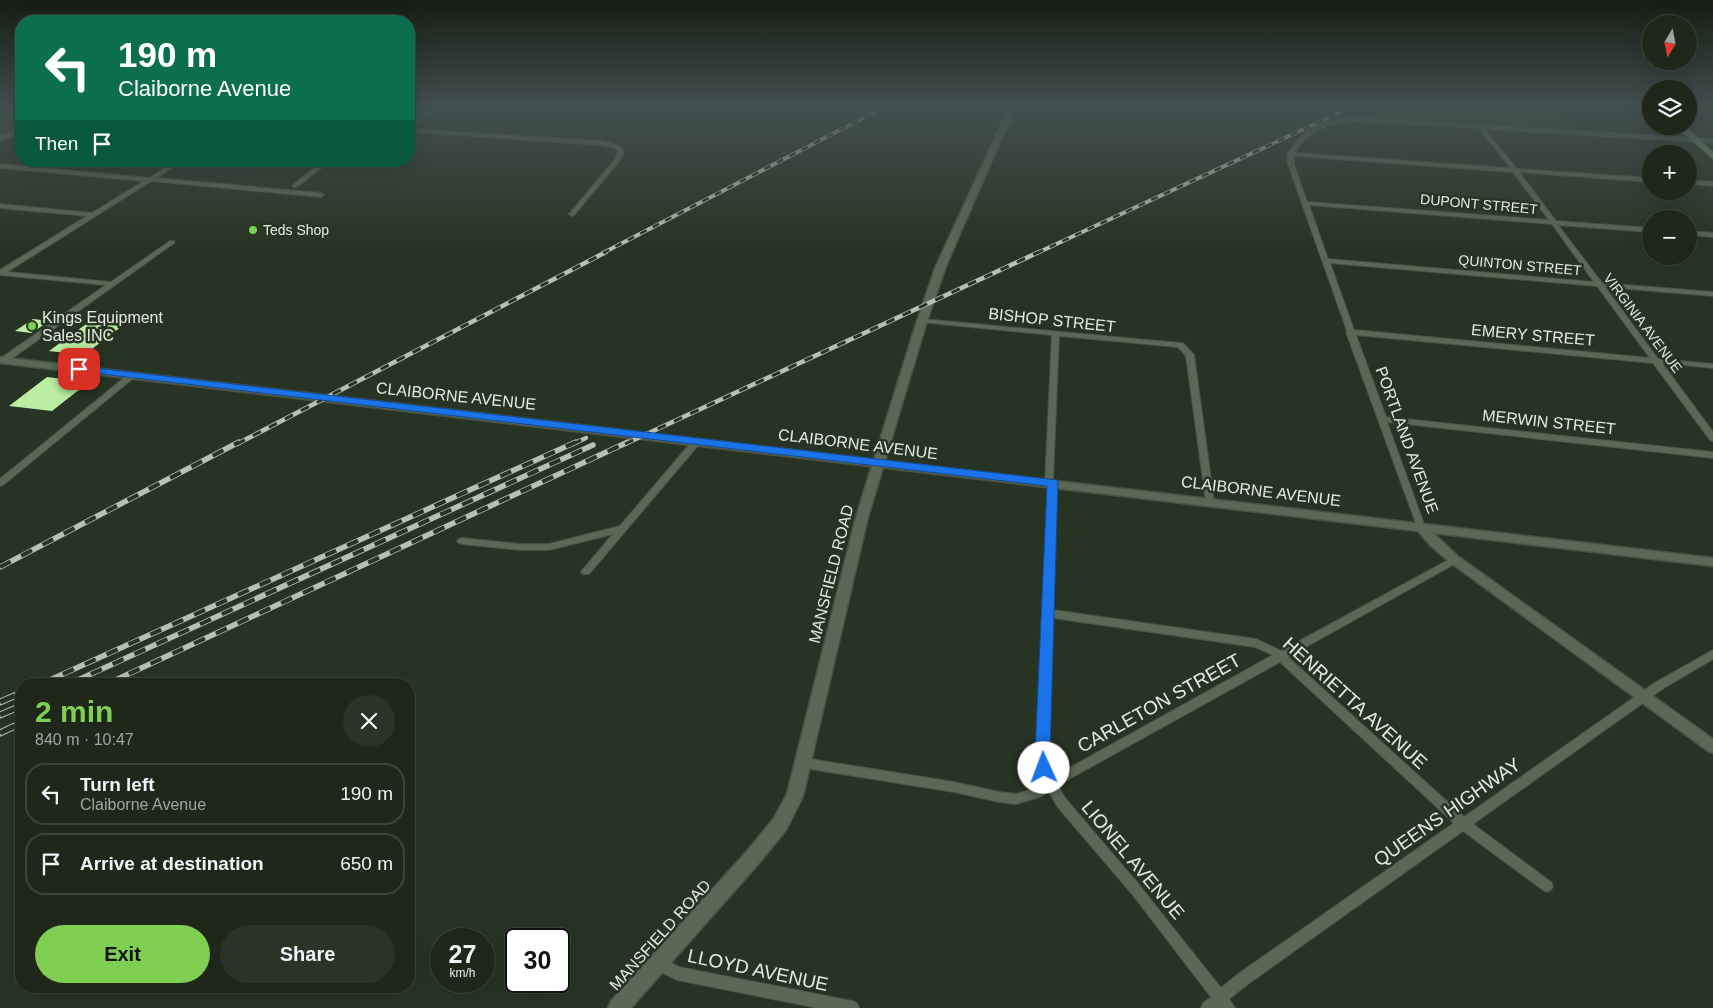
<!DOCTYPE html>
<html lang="en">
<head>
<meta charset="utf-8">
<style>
	:root { --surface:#1e271a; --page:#2b3327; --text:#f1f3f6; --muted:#a1a5a2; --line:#3c4439; --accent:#7fd052 }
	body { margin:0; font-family:Helvetica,sans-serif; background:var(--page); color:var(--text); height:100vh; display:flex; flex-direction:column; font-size:19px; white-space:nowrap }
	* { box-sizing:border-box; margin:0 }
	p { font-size:16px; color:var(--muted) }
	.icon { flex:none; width:28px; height:28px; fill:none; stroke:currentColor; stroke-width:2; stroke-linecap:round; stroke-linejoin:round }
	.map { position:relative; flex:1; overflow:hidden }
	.sheet { position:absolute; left:15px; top:678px; width:400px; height:315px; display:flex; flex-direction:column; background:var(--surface); border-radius:20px; box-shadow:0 5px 20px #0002,0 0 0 1px var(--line) }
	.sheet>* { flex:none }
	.top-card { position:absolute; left:15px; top:15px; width:400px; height:152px; border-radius:20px; box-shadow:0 5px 20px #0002,0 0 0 1px var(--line); background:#0b6e4f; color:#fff; overflow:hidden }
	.needle { width:32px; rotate:190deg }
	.tools { position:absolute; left:1642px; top:15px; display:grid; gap:10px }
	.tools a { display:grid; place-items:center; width:55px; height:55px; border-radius:50%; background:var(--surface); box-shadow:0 5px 20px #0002,0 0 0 1px var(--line); font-size:25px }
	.speed { position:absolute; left:430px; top:928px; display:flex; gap:10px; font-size:25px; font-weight:700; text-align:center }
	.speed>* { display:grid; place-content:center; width:65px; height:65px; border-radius:50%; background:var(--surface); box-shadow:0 5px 20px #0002,0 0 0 1px var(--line); line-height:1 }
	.speed small { font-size:12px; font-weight:400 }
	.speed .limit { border:2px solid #111; border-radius:8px; background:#fff; color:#111 }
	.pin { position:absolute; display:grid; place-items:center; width:42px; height:42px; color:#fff; margin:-21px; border-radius:10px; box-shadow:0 2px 8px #0006 }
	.me { position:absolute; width:55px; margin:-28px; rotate:358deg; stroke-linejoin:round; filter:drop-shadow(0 0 4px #0008) }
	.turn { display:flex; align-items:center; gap:18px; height:105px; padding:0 20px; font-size:22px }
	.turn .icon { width:65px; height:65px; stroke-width:2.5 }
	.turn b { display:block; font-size:35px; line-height:42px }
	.then { display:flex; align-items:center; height:48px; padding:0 20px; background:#0003; gap:10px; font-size:19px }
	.round { display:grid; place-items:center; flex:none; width:52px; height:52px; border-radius:26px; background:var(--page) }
	.head { display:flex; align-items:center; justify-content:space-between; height:85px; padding:0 20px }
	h1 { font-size:30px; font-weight:800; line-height:38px; color:var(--accent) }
	.button { display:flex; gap:10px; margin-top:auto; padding:10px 20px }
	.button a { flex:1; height:58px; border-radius:30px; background:var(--accent); color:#111; font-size:20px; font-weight:800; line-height:58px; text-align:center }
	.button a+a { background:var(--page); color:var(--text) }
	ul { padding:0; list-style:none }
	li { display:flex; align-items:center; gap:15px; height:62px; margin:0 10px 8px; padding:0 10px; border:2px solid var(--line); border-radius:20px }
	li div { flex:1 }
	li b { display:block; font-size:19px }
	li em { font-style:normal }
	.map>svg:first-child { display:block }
	.green { fill:#2d5019 }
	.building { fill:#bbeea3 }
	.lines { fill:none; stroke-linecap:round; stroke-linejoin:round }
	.minor-casing { stroke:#485243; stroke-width:2 }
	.tertiary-casing { stroke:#485243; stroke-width:3 }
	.secondary-casing { stroke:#485243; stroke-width:3 }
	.primary-casing { stroke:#485243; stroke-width:2 }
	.minor { fill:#5b6855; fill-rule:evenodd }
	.tertiary { fill:#5b6855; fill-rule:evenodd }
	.secondary { fill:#5b6855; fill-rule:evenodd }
	.primary { fill:#749365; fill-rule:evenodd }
	.rail-far3-casing { stroke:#b7c0b4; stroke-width:4 }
	.rail-far2-casing { stroke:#b7c0b4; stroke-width:4.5 }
	.rail-far1-casing { stroke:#b7c0b4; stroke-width:5.5 }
	.rail-casing { stroke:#b7c0b4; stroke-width:7 }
	.rail-far3 { stroke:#283423; stroke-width:2.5; stroke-dasharray:7; stroke-linecap:butt }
	.rail-far2 { stroke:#283423; stroke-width:3; stroke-dasharray:9; stroke-linecap:butt }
	.rail-far1 { stroke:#283423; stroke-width:4; stroke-dasharray:12; stroke-linecap:butt }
	.rail { stroke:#283423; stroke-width:5; stroke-dasharray:16; stroke-linecap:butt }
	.route { fill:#1a73e8; stroke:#114b97 }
	.poi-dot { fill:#7fd052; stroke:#283423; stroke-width:2 }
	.labels { text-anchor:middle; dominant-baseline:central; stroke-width:5; stroke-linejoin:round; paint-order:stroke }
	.far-street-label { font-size:14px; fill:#e4ece1; stroke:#283423 }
	.far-poi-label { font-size:14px; fill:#e4ece1; stroke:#283423; text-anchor:start }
	.poi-label { font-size:16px; fill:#e4ece1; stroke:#283423; text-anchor:start }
	.street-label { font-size:16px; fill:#e4ece1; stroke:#283423 }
	.near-street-label { font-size:19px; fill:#e4ece1; stroke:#283423 }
</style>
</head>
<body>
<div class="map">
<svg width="1713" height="1008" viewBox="0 0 1713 1008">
	<rect width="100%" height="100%" fill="#283423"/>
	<g class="green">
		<path d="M0,105H21V124L0,134Z"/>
		<path d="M1393,105H1550L1574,131L1368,119Z"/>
	</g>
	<g class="building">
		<path d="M33,319L50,321L31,333L15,331Z"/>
		<path d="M89,322L122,326L84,355L49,351Z"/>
		<path d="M47,377L89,382L52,411L9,406Z"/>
	</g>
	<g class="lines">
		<defs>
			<g id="minor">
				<path d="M435,105H440L409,129L602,141L619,146L624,151L621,159L574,215L572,216L569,214L570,213L616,158L618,151L615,148L602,145L409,132V126Z"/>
				<path d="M1349,117L1713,139V143L1484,129L1517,169L1651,178V182L1519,172L1556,221L1651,228V232L1558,225L1602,283L1713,292V296L1605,287L1658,359L1713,364V368L1662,363L1713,432V441L1710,440L1653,363L1356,335L1386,417L1713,452V458L1387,422L1425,527L1424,529H1418L1346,332L1347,331L1288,164L1287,154C1292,149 1294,143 1300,138C1313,126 1332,120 1349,117ZM1349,121L1478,128L1511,168L1295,153C1304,133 1329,123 1349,121ZM1294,156L1513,172L1549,220L1307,202L1294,164ZM1309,205L1552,224L1594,282L1328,259ZM1330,263L1597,286L1650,358L1354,330Z"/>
				<path d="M176,161H183L156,178L321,193L324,195L321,197L151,181L7,272L111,282L170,241H174V243L7,362H1V358L106,285L0,275V270L87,216L0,208V204L92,213L144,181L0,168V164L149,178Z"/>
				<path d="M323,161H330L297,187H293V185Z"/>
				<path d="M1689,180L1713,182V186L1689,184Z"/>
				<path d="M1689,231L1713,233V237L1689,235Z"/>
				<path d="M922,319L1180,343H1183L1194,355L1214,502L1210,505L1206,502L1186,356L1178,347L1059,336L1053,479L1057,482L1053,610L1256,639L1281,651L1452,558H1458L1460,560L1458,562L1288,657L1464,817L1656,682L1713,650V659L1664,688L1473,824L1551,882L1553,886L1551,890L1547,892L1543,890L1463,831L1248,984L1229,999L1235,1008H1201L1203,1003L1211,997L1132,894L1057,806L1049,792L1040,797L1016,804L999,802L954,792L804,768L800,767L798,763L800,759L804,758L954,782L999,792L1016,794L1037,788L1044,783L1038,768L1037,753L1049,485L1045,482L1052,335L920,322V320ZM1053,618L1255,647L1273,655L1053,777L1050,768L1049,753ZM1280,662L1454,823L1238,974L1221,988L1140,886L1065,798L1058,786L1069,779Z"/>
				<path d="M130,373H133L137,375L3,485L0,486V479Z"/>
				<path d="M697,438L700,439L701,441L700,443L589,574H583L581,572L613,534L549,550H520L462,544L459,543L457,541L459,539L462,538L520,544H549L620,526L694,439Z"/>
				<path d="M658,956L679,967L852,1001L857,1003L859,1008H818L677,980L653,968L651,963L653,958Z"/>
			</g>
			<path id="tertiary" d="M0,357L1713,558V566L1433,533L1459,557L1713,739V753L1708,751L1451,563L1430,545L1418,531L0,363Z"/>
			<g id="secondary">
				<path d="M1010,105H1016L946,266L927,321L868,517L803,796L786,830L760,862L631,1008H608L611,1001L748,850L774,818L787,794L856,517L917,321L936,266Z"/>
				<path d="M21,127V132L0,141V136Z"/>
			</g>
			<path id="primary" d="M1676,126H1685L1713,152V159Z"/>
		</defs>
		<use href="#minor" class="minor-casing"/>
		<use href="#tertiary" class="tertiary-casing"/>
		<use href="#secondary" class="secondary-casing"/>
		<use href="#primary" class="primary-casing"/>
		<use href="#minor" class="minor"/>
		<use href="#tertiary" class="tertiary"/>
		<use href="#secondary" class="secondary"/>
		<use href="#primary" class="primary"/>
		<defs>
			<g id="rail-far3">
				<path d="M603,253L888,105"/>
				<path d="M1037,253L1356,105"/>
			</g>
			<g id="rail-far2">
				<path d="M237,444L606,252"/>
				<path d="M573,444L586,438"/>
				<path d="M625,444L1039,252"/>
			</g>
			<g id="rail-far1">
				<path d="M0,567L239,442"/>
				<path d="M41,684L576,442"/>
				<path d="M69,684L593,445"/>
				<path d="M107,684L628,442"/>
			</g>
			<g id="rail">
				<path d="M0,702L21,693"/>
				<path d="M0,715L21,706"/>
				<path d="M0,733L21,723"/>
			</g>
		</defs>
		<use href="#rail-far3" class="rail-far3-casing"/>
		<use href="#rail-far2" class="rail-far2-casing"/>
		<use href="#rail-far1" class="rail-far1-casing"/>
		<use href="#rail" class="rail-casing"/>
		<use href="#rail-far3" class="rail-far3"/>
		<use href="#rail-far2" class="rail-far2"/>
		<use href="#rail-far1" class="rail-far1"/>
		<use href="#rail" class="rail"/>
	</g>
	<linearGradient id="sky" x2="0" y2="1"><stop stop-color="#161d13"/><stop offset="0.43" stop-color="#425050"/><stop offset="1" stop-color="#425050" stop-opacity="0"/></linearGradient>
	<rect width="1713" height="246" fill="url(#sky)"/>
	<path class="route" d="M79,366L1057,480L1058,482L1050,753L1051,768L1049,773L1044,775L1039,773L1035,753L1047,486L76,371L74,369Z"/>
	<g class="poi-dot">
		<circle cx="253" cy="230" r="5"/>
		<circle cx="32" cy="326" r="5"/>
	</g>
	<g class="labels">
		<g class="far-street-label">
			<text transform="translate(1479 204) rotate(5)">DUPONT STREET</text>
			<text transform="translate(1520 265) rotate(5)">QUINTON STREET</text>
			<text transform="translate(1643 323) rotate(53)">VIRGINIA AVENUE</text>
		</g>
		<g class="far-poi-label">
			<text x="263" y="230">Teds Shop</text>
		</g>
		<g class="poi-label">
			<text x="42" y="317">Kings Equipment<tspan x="42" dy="18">Sales INC</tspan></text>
		</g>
		<g class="street-label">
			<text transform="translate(1052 320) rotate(6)">BISHOP STREET</text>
			<text transform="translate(1533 335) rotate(5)">EMERY STREET</text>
			<text transform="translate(456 396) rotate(6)">CLAIBORNE AVENUE</text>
			<text transform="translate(1549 422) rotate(6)">MERWIN STREET</text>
			<text transform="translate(1407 440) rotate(70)">PORTLAND AVENUE</text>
			<text transform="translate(858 444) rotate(7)">CLAIBORNE AVENUE</text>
			<text transform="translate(1261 491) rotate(7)">CLAIBORNE AVENUE</text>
			<text transform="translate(831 574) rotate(-76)">MANSFIELD ROAD</text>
			<text transform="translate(660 935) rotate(-48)">MANSFIELD ROAD</text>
		</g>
		<g class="near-street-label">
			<text transform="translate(1159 703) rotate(-29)">CARLETON STREET</text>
			<text transform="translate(1355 703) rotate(42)">HENRIETTA AVENUE</text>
			<text transform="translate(1447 812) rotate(-35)">QUEENS HIGHWAY</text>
			<text transform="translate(1133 860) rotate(50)">LIONEL AVENUE</text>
			<text transform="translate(758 970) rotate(12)">LLOYD AVENUE</text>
		</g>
	</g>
</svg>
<div class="tools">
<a><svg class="needle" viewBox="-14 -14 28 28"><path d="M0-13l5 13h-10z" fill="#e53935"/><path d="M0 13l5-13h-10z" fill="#a1a5a2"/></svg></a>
<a><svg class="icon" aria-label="layers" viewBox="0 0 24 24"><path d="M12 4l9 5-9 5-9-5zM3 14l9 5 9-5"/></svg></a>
<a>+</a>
<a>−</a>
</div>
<div class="speed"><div>27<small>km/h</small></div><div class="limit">30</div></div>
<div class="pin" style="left:79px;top:369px;background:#d93025"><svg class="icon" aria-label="arrive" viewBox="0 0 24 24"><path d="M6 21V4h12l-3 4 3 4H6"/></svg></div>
<svg class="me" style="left:1044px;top:768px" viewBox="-20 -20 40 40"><circle r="19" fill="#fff"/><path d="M0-13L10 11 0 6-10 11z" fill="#1a73e8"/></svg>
<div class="top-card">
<div class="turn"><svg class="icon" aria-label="left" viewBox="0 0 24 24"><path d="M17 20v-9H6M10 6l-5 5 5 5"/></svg><div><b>190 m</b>Claiborne Avenue</div></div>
<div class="then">Then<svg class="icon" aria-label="arrive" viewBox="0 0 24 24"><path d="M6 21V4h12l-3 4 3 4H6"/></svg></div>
</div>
<section class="sheet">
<div class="head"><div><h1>2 min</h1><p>840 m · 10:47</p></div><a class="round"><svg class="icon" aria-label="close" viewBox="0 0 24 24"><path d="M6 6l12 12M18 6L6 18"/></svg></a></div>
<ul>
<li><svg class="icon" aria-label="left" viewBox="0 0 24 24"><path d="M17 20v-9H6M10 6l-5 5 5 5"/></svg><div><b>Turn left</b><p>Claiborne Avenue</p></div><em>190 m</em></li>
<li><svg class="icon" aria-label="arrive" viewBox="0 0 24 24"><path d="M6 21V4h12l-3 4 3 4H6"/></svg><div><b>Arrive at destination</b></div><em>650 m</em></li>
</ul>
<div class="button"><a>Exit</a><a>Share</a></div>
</section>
</div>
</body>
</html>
